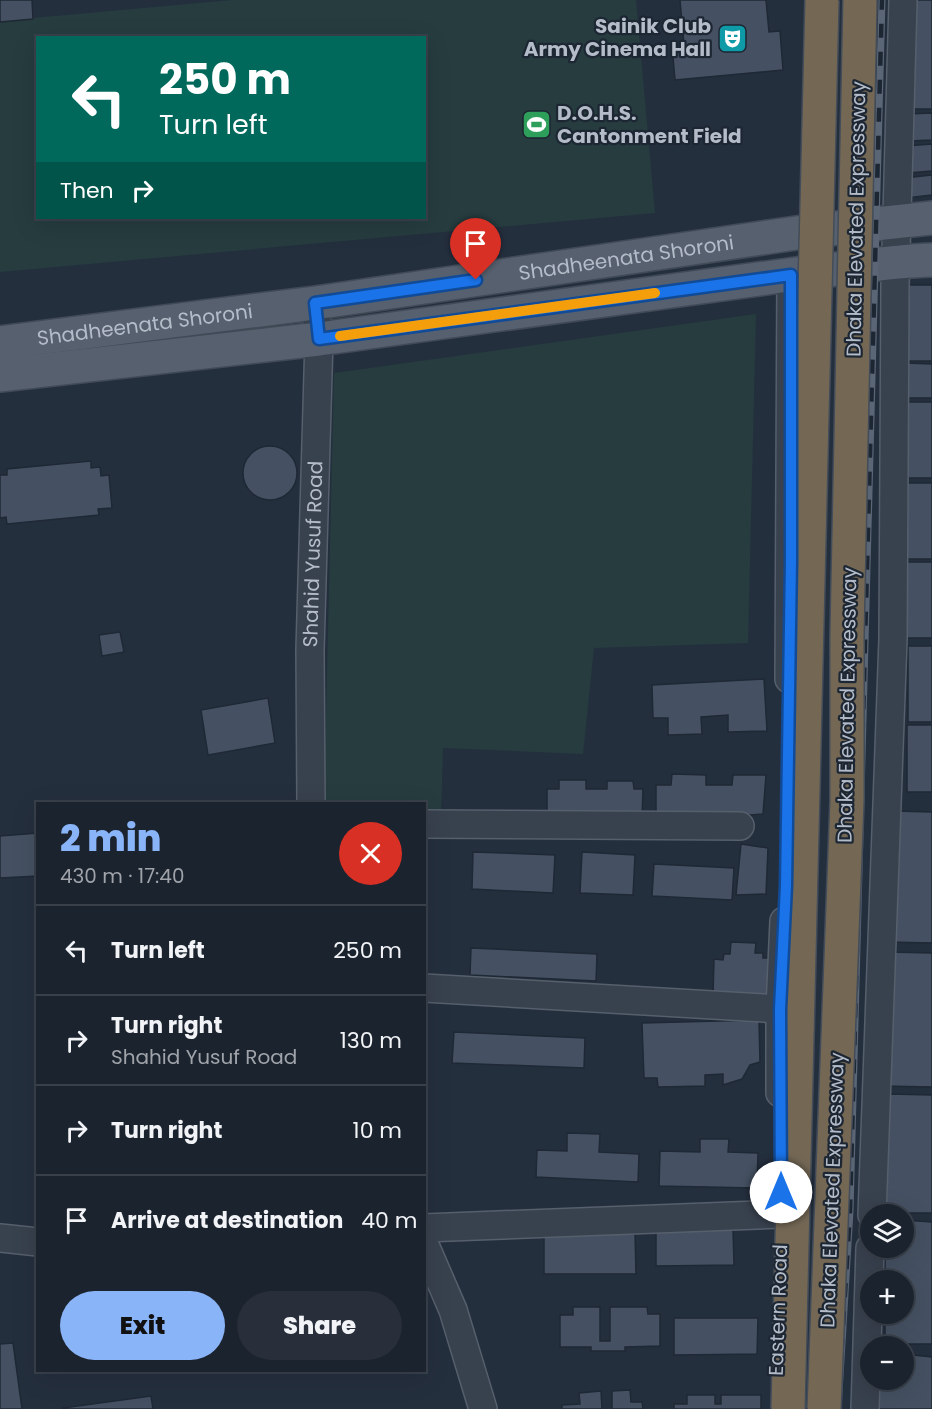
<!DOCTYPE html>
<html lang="en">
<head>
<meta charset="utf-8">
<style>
	:root { --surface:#1b232e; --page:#282f3a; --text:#f1f3f6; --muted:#a0a4aa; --line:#39404a; --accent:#8ab4f8 }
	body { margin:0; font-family:Poppins,sans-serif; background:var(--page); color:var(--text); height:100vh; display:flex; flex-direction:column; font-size:22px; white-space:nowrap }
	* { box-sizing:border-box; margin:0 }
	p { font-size:20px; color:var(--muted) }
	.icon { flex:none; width:33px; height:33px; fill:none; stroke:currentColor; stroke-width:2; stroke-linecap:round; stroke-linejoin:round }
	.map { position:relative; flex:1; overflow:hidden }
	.side { position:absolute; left:36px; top:802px; width:390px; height:570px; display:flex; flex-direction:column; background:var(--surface); border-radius:0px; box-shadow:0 6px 24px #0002,0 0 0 2px var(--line) }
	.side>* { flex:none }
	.top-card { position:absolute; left:36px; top:36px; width:390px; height:183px; border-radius:0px; box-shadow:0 6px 24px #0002,0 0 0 2px var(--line); background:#00695c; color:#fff; overflow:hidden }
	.controls { position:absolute; left:860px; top:1204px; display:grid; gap:12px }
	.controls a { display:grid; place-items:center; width:54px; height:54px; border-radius:50%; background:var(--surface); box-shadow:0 6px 24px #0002,0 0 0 2px var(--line); font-size:30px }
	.pin { position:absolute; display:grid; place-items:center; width:51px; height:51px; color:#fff; margin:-62px -26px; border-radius:50% 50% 50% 0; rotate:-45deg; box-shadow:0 0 6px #0007 }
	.pin .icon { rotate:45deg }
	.me { position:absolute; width:66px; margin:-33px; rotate:0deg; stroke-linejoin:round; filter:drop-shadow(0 0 4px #0008) }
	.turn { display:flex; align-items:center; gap:21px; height:126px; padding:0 24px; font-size:27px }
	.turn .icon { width:78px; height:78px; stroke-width:2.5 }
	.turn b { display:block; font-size:42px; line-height:51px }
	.then { display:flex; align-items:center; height:57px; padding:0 24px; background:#0003; gap:12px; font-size:22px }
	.round { display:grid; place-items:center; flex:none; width:63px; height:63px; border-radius:32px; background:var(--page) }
	.overview { display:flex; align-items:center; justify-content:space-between; height:102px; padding:0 24px }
	h1 { font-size:36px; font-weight:800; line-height:45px; color:var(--accent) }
	.primary-button { display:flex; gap:12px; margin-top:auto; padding:12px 24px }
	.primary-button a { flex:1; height:69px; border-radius:36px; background:var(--accent); color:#111; font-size:24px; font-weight:800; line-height:69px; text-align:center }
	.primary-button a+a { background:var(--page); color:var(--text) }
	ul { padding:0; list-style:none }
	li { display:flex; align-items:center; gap:18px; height:90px; padding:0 24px; border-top:2px solid var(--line) }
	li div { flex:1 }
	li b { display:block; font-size:22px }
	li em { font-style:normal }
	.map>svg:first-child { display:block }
	.green { fill:#263c3f; fill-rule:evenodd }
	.building { fill:#455162; stroke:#1f2835; stroke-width:1.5 }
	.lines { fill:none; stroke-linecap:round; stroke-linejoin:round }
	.minor-casing { stroke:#565f6c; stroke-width:30 }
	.primary-casing { stroke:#414a57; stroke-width:36 }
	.minor { stroke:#38414e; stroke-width:27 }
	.primary { stroke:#56606e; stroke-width:33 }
	.tram { stroke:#5a6575; stroke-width:1.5 }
	.rail-casing { stroke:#5a6575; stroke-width:7 }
	.rail { stroke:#1d2633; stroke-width:4.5; stroke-dasharray:14; stroke-linecap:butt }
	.motorway-bridge-casing { stroke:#434c59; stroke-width:36; stroke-linecap:butt }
	.motorway-bridge { stroke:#746855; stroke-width:33 }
	.route-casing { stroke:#114b97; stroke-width:15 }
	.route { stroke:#1a73e8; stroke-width:10 }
	.slow { stroke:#f59e0b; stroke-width:10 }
	.labels { text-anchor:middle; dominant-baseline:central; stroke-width:4.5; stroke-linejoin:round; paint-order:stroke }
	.poi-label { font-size:20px; font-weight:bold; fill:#b4bcc9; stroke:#1d2633; text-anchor:end }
	.street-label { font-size:20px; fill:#b4bcc9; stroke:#1d2633 }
</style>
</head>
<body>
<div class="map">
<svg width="932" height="1409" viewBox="0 0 932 1409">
	<rect width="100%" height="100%" fill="#242f3e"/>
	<g class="green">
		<path d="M232,0H636L655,213L0,272V21ZM38,38H424V218H38Z"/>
		<path d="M756,314L748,643L594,648L583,754L443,748L441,821H425L424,804H324L334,373Z"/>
	</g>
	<g class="building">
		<path d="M0,0H32L33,19L0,22Z"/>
		<path d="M680,0H766L769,32L780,31L783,70L675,80L672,46L684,45Z"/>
		<path d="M913,0H932V109H911Z"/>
		<path d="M932,113V140L909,141L908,114Z"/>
		<path d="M932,144V171L908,173L906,146Z"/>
		<path d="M932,175V195L906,198L904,178Z"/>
		<rect x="904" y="285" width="28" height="76"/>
		<path d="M905,363L932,364V398H904Z"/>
		<rect x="904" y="402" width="28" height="76"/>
		<circle cx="270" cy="473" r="27"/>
		<path d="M91,461V468L100,467L101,476L109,475L112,508L98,509L99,515L7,524L6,517L0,518V475H7V469Z"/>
		<rect x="903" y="483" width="29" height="76"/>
		<path d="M901,562H932V638H902Z"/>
		<path d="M120,632L124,652L102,656L99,635Z"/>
		<rect x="908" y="646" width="24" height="76"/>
		<path d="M764,679L767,731L728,732V715L701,717L702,734L668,735V718H653L652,685Z"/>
		<path d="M268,698L275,743L208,755L201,710Z"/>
		<rect x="907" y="725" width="25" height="67"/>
		<path d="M672,774L706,775V785H732L733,775H766L763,814L656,822V785H671Z"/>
		<path d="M559,780H586V789H607V781H633L634,789H643L642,818H547V789H559Z"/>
		<path d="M892,811L932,812V943L888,942Z"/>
		<path d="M38,833V876L0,878V836Z"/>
		<path d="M741,844L768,848L766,894L736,895Z"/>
		<path d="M473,852L555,855L553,893L472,889Z"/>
		<path d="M582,852L635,855L633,895L580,893Z"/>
		<path d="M654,864L734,868L732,900L652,896Z"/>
		<path d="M731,942L756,943L755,953H763V958H772L771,998L713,996L714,959L723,960L724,954H730Z"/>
		<path d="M471,948L597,954L596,981L470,975Z"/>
		<path d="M886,952L932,953V1087L883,1086Z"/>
		<path d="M759,1020L760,1062L750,1065L742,1079L723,1085V1074L705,1075V1086L658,1087L657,1078H644L642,1023Z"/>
		<path d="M454,1032L585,1038L584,1068L452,1063Z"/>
		<path d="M888,1094L932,1095V1213H886Z"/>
		<path d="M567,1133L600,1134L599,1152L639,1154L638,1182L536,1177L537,1150L567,1151Z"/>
		<path d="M700,1139H729L728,1152L758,1153L757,1188L659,1186L660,1151L700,1152Z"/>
		<path d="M903,1220L932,1222V1344H885V1314H903V1281H885V1248H903Z"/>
		<path d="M733,1230L734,1265L656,1266V1231Z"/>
		<path d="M544,1232H635L636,1274H544Z"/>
		<path d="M573,1307H600V1341H610V1307H647L648,1314H660V1346L625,1347V1351H591V1347H560V1315H573Z"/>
		<path d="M674,1318H758L757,1354L674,1355Z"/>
		<path d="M13,1343L22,1409H0V1344Z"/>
		<path d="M903,1354L932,1357V1409H876L877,1380H903Z"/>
		<path d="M630,1390L631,1402H642L643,1409H612V1391Z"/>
		<path d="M601,1391L602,1409H562V1405L580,1404L579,1393Z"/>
		<path d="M687,1395H715V1404H721V1395H761V1409H674V1404H687Z"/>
		<path d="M151,1396L153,1409H63V1408Z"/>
	</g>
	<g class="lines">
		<defs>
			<g id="minor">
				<path d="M789,679L791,275"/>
				<path id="s1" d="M311,804L310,650L319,339L315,303"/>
				<path d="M424,824L740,826"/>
				<path d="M424,988L780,1009"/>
				<path d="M780,1093V1009L784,921"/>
				<path d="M872,1215L893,639L895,286L903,0"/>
				<path d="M424,1228L781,1214"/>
				<path d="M0,1238L38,1242"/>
				<path d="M424,1243L453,1310L483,1409"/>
				<path d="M865,1409L870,1248"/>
			</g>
			<g id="primary">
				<path id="s2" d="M0,343L315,303L810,231L932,218"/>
				<path d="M0,375L319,339L810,272C851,268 891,261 932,260"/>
			</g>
		</defs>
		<use href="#minor" class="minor-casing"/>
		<use href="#primary" class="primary-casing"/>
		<use href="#minor" class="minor"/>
		<use href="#primary" class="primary"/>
		<path class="tram" d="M816,1409L826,1211L861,0"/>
		<defs>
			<path id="rail" d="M838,1409L850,1211L882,0"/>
		</defs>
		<use href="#rail" class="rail-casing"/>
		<use href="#rail" class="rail"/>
		<defs>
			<g id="motorway-bridge">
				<path d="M788,1409L822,0"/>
				<path d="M824,1409L847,801V635L860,0"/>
			</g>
		</defs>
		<use href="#motorway-bridge" class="motorway-bridge-casing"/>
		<use href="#motorway-bridge" class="motorway-bridge"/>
	</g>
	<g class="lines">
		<defs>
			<path id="route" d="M476,280L315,303L319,339L791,275V561L786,886L780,1009L781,1192"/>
		</defs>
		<use href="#route" class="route-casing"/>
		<use href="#route" class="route"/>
		<path class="slow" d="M340,336L655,293"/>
	</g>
	<defs>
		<symbol id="theatre-square" viewBox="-11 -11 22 22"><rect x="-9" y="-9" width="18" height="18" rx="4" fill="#0f9aa8" stroke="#1d2633"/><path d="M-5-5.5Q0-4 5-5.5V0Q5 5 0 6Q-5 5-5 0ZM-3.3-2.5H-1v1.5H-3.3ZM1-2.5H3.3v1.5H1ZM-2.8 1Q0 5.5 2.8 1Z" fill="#fff"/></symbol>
		<symbol id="stadium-square" viewBox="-11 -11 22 22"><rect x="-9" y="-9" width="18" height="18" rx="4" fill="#2e9e5b" stroke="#1d2633"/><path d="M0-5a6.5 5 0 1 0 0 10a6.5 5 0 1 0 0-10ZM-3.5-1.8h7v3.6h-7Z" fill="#fff"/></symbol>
	</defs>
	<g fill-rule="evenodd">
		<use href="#theatre-square" x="716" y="22" width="33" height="33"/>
		<use href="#stadium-square" x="520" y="108" width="33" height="33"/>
	</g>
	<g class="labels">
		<g class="poi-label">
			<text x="711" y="26">Sainik Club<tspan x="711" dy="23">Army Cinema Hall</tspan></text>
			<text x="557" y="113" text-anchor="start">D.O.H.S.<tspan x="557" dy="23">Cantonment Field</tspan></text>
		</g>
		<g class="street-label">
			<text transform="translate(856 219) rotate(-89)">Dhaka Elevated Expressway</text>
			<text stroke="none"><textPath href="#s2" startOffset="632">Shadheenata Shoroni</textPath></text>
			<text stroke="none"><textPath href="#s2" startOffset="146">Shadheenata Shoroni</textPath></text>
			<text stroke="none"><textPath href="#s1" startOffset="250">Shahid Yusuf Road</textPath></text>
			<text transform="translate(847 705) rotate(-89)">Dhaka Elevated Expressway</text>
			<text transform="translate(832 1190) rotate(-88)">Dhaka Elevated Expressway</text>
			<text transform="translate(778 1310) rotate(-88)">Eastern Road</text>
		</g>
	</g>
</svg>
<div class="controls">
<a><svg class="icon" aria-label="layers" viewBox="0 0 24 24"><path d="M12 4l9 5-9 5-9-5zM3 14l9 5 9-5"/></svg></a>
<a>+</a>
<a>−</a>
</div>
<div class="pin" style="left:476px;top:280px;background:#d93025"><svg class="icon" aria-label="arrive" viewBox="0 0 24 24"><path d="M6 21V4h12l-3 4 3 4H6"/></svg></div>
<svg class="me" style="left:781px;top:1192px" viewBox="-20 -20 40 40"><circle r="19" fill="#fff"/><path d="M0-13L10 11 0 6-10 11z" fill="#1a73e8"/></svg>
<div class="top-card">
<div class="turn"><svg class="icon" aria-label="left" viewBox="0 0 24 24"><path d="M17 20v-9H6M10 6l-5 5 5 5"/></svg><div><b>250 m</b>Turn left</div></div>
<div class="then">Then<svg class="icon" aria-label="right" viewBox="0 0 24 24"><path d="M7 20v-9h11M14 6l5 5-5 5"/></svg></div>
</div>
<section class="side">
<div class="overview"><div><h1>2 min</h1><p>430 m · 17:40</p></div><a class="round" style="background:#d93025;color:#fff"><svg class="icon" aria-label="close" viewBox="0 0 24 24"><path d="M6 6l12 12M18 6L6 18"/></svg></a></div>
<ul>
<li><svg class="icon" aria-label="left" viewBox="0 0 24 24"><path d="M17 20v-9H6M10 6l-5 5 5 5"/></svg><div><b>Turn left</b></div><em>250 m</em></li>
<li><svg class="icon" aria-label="right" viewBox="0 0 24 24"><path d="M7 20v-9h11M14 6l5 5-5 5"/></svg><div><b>Turn right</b><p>Shahid Yusuf Road</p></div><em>130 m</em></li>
<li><svg class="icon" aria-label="right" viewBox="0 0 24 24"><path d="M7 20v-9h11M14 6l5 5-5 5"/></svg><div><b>Turn right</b></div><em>10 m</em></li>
<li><svg class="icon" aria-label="arrive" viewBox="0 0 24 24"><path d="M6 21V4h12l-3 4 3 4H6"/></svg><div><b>Arrive at destination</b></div><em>40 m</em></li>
</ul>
<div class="primary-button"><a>Exit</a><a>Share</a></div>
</section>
</div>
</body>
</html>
